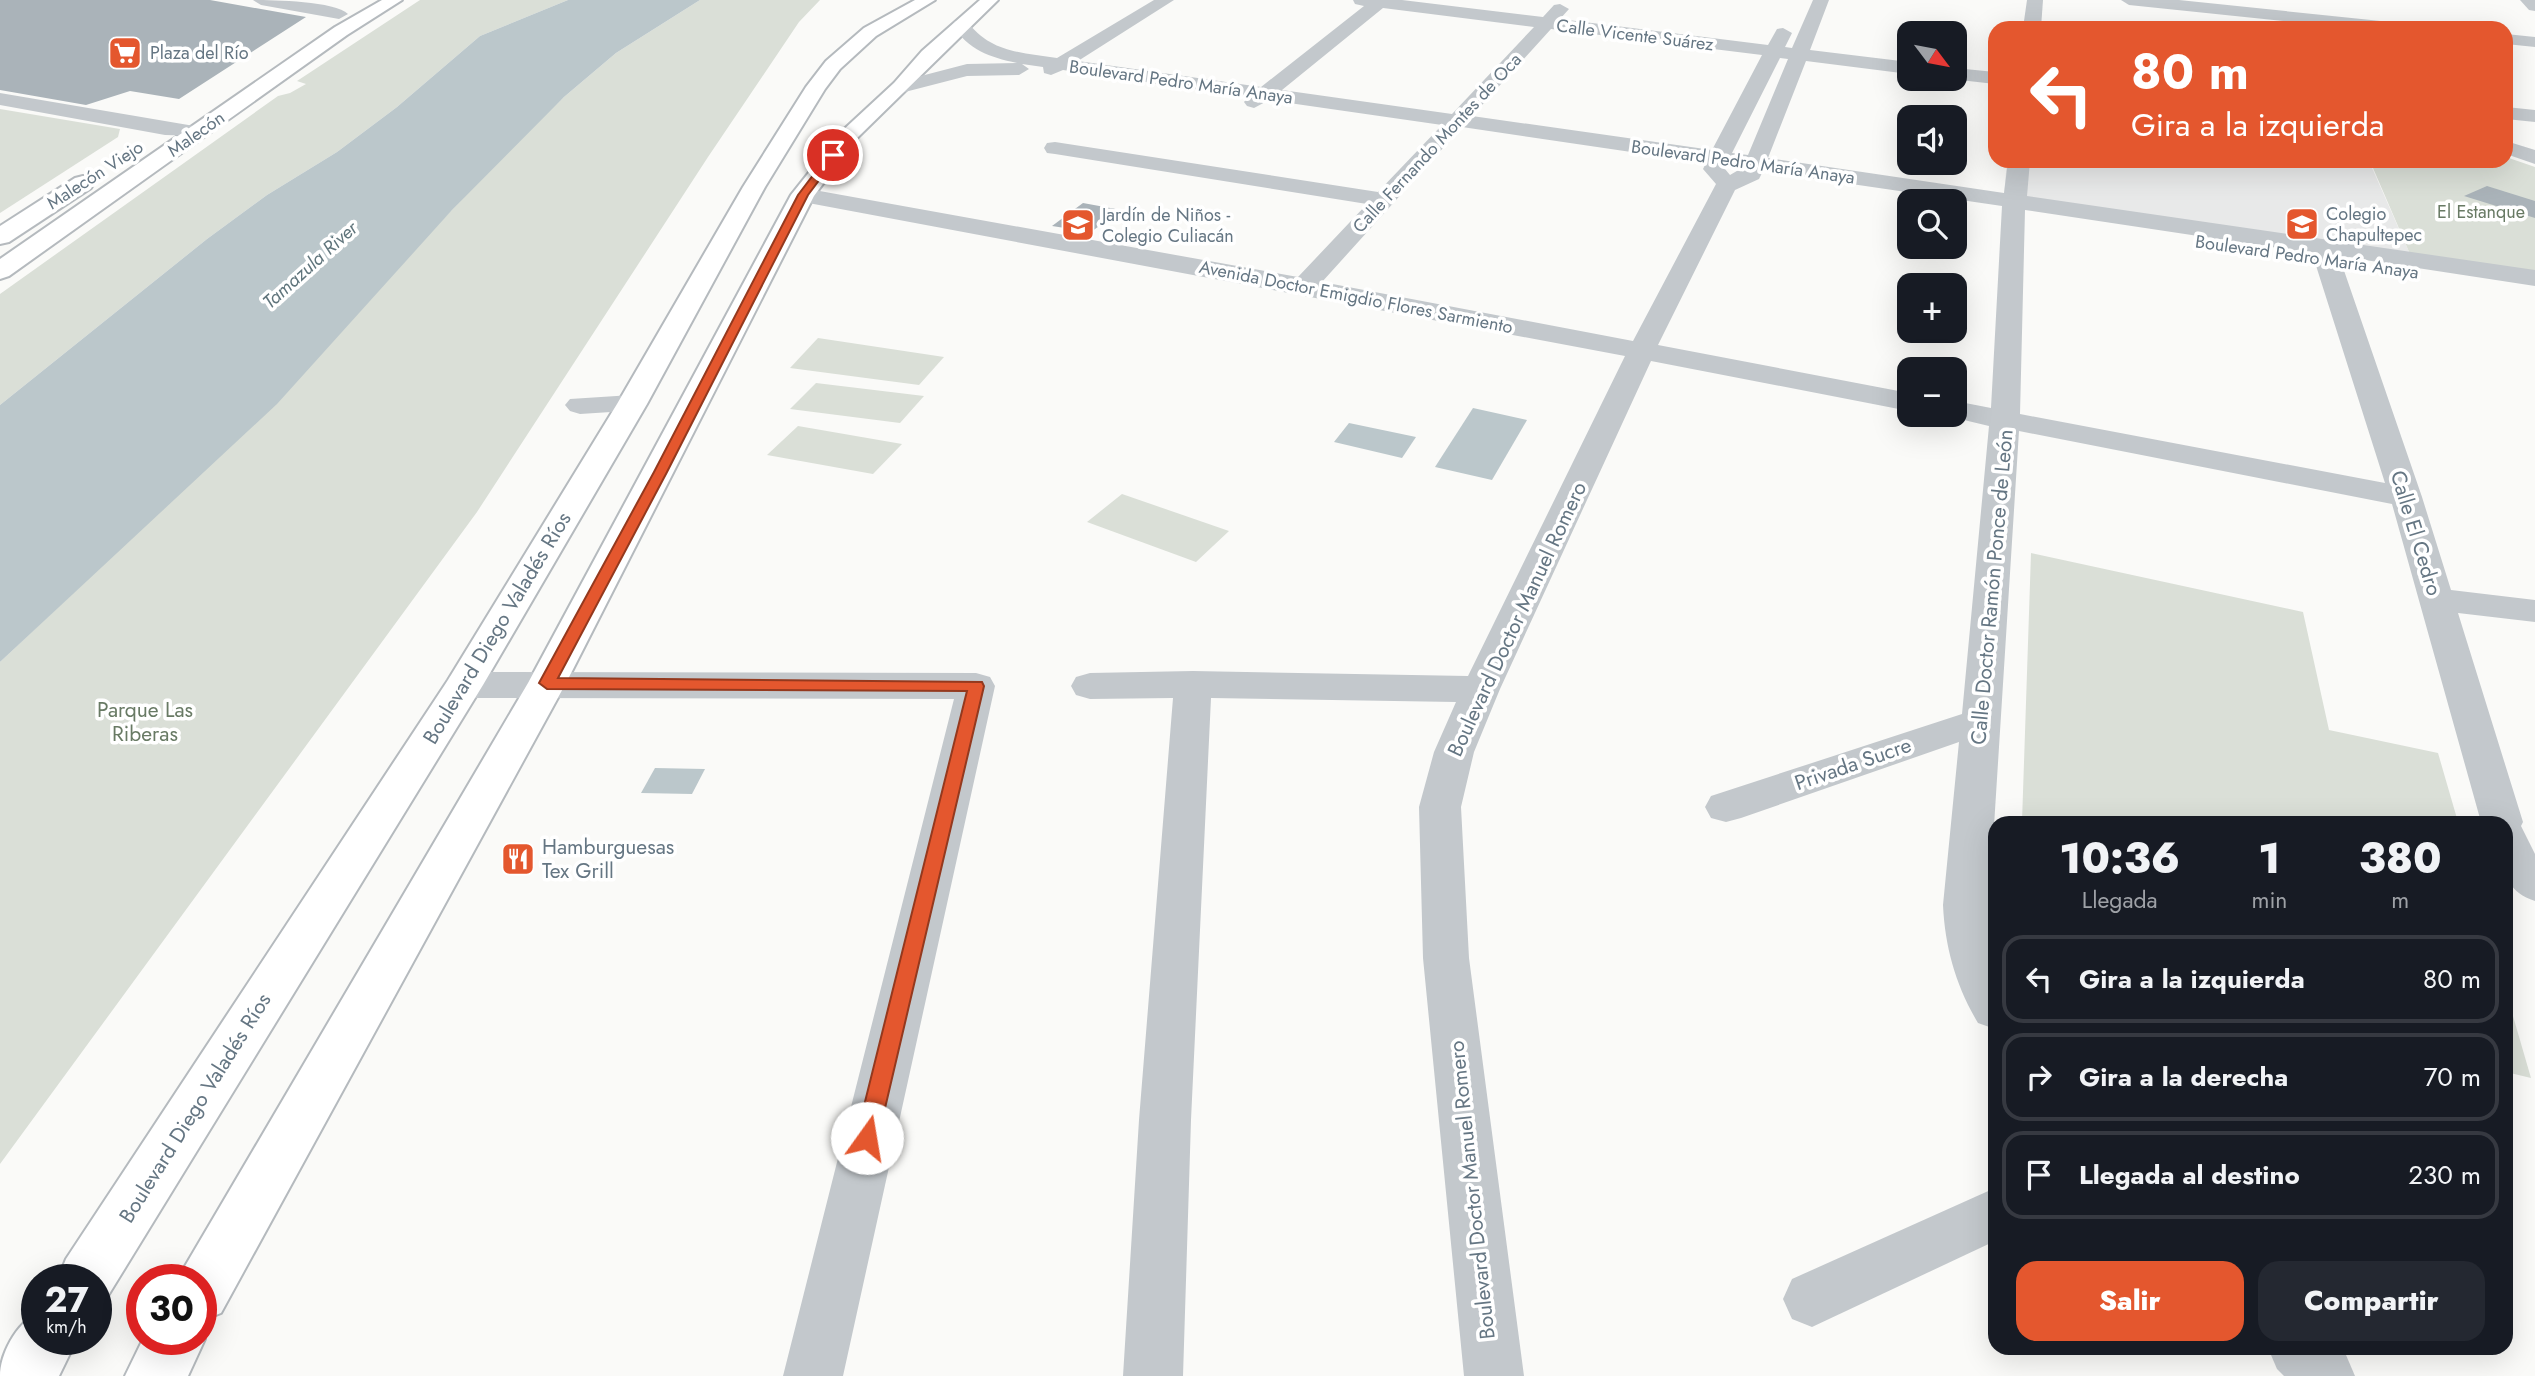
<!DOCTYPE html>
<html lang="es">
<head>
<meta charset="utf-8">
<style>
	:root { --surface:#171b24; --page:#242831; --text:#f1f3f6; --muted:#9ea1a6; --line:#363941; --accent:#e4572e }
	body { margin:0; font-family:Jost,sans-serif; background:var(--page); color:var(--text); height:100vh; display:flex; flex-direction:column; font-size:26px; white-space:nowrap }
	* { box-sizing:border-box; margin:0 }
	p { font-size:23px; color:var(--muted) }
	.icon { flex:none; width:38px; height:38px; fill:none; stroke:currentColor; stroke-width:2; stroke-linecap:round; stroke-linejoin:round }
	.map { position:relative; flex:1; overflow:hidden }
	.sheet { position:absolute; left:1988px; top:816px; width:525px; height:539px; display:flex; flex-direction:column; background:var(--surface); border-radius:21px; box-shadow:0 7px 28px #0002 }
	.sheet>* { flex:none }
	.hud { position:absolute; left:1988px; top:21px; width:525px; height:147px; border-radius:21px; box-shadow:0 7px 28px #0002; background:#e4572e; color:#fff; overflow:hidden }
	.needle { width:46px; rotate:122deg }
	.fabs { position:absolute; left:1897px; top:21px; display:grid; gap:14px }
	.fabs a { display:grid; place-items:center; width:70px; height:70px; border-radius:14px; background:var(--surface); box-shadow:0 7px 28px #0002; font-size:35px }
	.speed { position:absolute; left:21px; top:1264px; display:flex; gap:14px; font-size:35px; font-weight:700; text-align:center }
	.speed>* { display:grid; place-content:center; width:91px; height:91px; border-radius:50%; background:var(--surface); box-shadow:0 7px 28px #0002; line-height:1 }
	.speed small { font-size:18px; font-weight:400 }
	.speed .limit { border:10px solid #d22; background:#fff; color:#111 }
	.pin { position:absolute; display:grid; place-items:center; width:60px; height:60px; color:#fff; margin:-30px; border:4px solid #fff; border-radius:50%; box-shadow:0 2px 7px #0007 }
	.me { position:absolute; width:77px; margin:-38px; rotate:13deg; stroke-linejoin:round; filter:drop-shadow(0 0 5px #0008) }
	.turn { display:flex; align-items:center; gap:24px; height:147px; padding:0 28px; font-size:32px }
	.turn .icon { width:91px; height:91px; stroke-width:2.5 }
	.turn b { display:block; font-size:49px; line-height:60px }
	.eta { display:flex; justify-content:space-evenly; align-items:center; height:119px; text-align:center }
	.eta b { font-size:42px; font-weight:800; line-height:49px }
	.primary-button { display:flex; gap:14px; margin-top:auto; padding:14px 28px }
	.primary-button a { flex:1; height:80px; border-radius:21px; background:var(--accent); color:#fff; font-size:28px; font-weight:800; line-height:80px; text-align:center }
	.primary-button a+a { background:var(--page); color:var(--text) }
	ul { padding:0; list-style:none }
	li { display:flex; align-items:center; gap:21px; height:88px; margin:0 14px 10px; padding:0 14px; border:4px solid var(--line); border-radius:21px }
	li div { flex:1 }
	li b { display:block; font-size:26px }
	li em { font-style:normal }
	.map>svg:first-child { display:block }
	.built { fill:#e8e9e9 }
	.green { fill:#dadfd7 }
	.water { fill:#bbc7cb }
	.building { fill:#aab3b9 }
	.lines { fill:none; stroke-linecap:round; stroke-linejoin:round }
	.major-casing { stroke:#b5babe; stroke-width:4 }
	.minor { fill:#c3c8cc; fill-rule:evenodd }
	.major { fill:#fff; fill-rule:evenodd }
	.route { fill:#e4572e; stroke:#94391e; stroke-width:2 }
	.labels { text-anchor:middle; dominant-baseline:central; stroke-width:7; stroke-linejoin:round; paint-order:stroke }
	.far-street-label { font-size:18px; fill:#657683; stroke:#fff }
	.far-poi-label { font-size:18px; fill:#657683; stroke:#fff; text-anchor:start }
	.far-park-label { font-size:18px; fill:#687a64; stroke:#fff }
	.far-water-label { font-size:19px; font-style:italic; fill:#60757c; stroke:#fff }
	.street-label { font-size:21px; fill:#657683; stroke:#fff }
	.park-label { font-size:21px; fill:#687a64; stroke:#fff }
	.poi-label { font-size:21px; fill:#657683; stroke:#fff; text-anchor:start }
</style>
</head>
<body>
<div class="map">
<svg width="2535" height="1376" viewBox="0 0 2535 1376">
	<rect width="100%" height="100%" fill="#fafaf8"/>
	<path class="built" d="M2007,161H2369L2410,254L2004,195Z"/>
	<g class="green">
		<path d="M420,0H568L480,36L397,107L337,152L267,195L207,239L0,405V294L278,96L290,93L306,84L297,81Z"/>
		<path d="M700,0H820L799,22L708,157L477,512L0,1164V662L190,483L518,141L564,97L616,53Z"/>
		<path d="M0,109L120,129L118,137L0,213Z"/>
		<path d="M2506,157L2535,167V272L2410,254L2370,161H2506Z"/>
		<path d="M818,338L944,357L919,385L790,368Z"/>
		<path d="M816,383L924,396L900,423L790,409Z"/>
		<path d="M798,426L902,444L873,474L767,455Z"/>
		<path d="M1122,494L1229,531L1196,562L1087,522Z"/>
		<path d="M2031,553L2303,612L2329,730L2438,753L2458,822H2022Z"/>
		<path d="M2506,992L2531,1078L2506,1072Z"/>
	</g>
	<g class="water">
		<path d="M568,0H700L616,53L564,97L452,210L277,404L0,662V405L207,239L267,195L337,152L397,107L480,36Z"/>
		<path d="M1473,408L1527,420L1492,480L1435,467Z"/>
		<path d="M1349,423L1416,437L1402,458L1334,442Z"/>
		<path d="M655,768L705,769L692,794L641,793Z"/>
	</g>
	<g class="building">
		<path d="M0,0H210L306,17L179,99L130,91L86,105L0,90Z"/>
		<path d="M2487,186L2535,201V218L2464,196Z"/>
		<path d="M1083,203L1121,210L1091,232L1052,226Z"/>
	</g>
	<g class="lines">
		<defs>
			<g id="major">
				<path d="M382,0H402L347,35L9,276L0,279V259L335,27Z"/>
				<path d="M915,0H935L876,36L840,69L825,89L765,187L647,404L483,685L106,1299L96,1303V1279H58L66,1259L448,680L617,404L743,187L806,87L826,61L864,28Z"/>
				<path d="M980,0H998L855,140L814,196L566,683L221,1313L201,1321V1279H178L181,1273L528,683L791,195L841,132L894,83L922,51Z"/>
				<path d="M83,176L91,178L94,183L91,188L9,242L0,244V226L75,178Z"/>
				<path d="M37,1314V1339H77L59,1376H0C0,1355 16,1323 37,1314Z"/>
				<path d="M201,1329L205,1339L188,1376H125L143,1339H201Z"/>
			</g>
		</defs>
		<use href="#major" class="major-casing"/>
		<g class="minor">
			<path d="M253,0C272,0 335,1 348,14L339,19L261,5Z"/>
			<path d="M1154,0H1174L1078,61L1261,87L1364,6L1355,4L1353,0H1402L1543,17L1554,5L1560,4L1569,9L1560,19L1768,45L1777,29L1783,28L1792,33L1785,47L1792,48L1813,0H1829L1810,50L1909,62V74L1806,61L1768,158L2004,193L2008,161H2030L2027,196L2535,270V286L2339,256L2422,497L2451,590L2535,600V622L2458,613L2523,822L2521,826L2535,854V901C2495,888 2506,857 2506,822H2481L2392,504L2019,431L1989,905L1995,951V1029L1978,1023C1956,986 1945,948 1943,905L1959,742L1741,818L1726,822L1711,818L1705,807L1711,796L1962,714L1989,426L1943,415H1955V401L1991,408L2002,206L1763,171L1759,179L1735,190L1658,345L1909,393V411L1651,361L1500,689L1474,752L1461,807L1469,958L1524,1376H1464L1423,958L1419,807L1434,752L1456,702L1211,698L1191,1120L1183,1376H1123L1139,1120L1173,698L1090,699L1076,695L1071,686L1076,677L1090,673L1193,671L1468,676L1625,356L803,202L795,200L791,195L795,190L803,188L1298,277L1367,204L1055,154L1047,153L1044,148L1047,143L1055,142L1378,192L1442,125L1269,100L1254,108L1247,106L1244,102L1248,97L1063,70L1051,75L1044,73L1043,67L1022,64L1029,69L1019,75L967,76L901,93L891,87L894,83L967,64L1017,63C989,57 969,50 952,25L955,21H967C989,52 1022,53 1057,58ZM1383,8L1534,27L1452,114L1282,90ZM1551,29L1762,55L1712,150L1472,116ZM1780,58L1788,59L1748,155L1732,153ZM1462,127L1706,163L1703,169L1716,184L1633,341L1322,282ZM1727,166L1742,168L1730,175L1725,169ZM2025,210L2312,253L2385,483L2020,414Z"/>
			<path d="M2027,0H2043L2041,28H2023Z"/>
			<path d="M2121,0H2179L2400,23L2409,28H2349L2129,5Z"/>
			<path d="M2520,0H2535V11L2529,10Z"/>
			<path d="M2506,34L2535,37V47L2506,44Z"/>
			<path d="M1955,68L1995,72V84L1951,79H1955Z"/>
			<path d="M0,93L206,128L210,132L206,136L165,135L0,105Z"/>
			<path d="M2506,107L2535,110V122L2506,119Z"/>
			<path d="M2506,141L2535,150V164L2506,154Z"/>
			<path d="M632,395L642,398L647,404L642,410L580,414L570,411L565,405L570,399Z"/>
			<path d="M464,672L976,673L990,677L995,686L843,1376H783L954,699L464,698L450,694L445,685L450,676Z"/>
			<path d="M1995,1188V1241L1812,1327L1792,1319L1783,1299L1792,1279Z"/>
			<path d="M2268,1348H2339L2346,1355L2355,1376H2284L2277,1369Z"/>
		</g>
		<use href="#major" class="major"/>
	</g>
	<path class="route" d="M830,153L838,155L808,195L667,472L558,678L982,682L984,686L878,1138L875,1145L867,1148L860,1145L856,1138L967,691L547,689L539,683L654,472L798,195Z"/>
	<defs>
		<symbol id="supermarket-square" viewBox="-11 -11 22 22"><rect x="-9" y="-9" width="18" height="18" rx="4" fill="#e4572e" stroke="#fff"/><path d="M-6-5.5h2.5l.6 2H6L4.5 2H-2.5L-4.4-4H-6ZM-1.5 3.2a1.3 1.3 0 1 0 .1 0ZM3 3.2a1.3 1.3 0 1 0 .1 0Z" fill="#fff"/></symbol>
		<symbol id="school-square" viewBox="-11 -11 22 22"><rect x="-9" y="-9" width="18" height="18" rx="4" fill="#e4572e" stroke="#fff"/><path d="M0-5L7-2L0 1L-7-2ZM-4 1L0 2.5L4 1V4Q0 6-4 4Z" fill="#fff"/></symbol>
		<symbol id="restaurant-square" viewBox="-11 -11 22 22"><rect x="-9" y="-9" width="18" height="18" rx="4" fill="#e4572e" stroke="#fff"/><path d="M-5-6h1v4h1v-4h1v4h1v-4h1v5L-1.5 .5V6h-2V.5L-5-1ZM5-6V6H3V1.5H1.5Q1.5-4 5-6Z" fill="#fff"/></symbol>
	</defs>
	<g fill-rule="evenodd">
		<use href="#supermarket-square" x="106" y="34" width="38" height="38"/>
		<use href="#school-square" x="2283" y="205" width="38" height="38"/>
		<use href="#school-square" x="1059" y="206" width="38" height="38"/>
		<use href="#restaurant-square" x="499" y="840" width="38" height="38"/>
	</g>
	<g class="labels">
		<g class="far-street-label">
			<text transform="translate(1635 35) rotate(7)">Calle Vicente Suárez</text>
			<text transform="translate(1181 82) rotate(8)">Boulevard Pedro María Anaya</text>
			<text transform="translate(196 134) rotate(-35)">Malecón</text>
			<text transform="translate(1437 143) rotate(-47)">Calle Fernando Montes de Oca</text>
			<text transform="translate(1743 162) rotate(8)">Boulevard Pedro María Anaya</text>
			<text transform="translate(95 175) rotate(-33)">Malecón Viejo</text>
			<text transform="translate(2307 257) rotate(8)">Boulevard Pedro María Anaya</text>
			<text transform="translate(1356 297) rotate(11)">Avenida Doctor Emigdio Flores Sarmiento</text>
		</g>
		<g class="far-poi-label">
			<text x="150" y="53">Plaza del Río</text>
			<text x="2326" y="214">Colegio<tspan x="2326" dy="21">Chapultepec</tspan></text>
			<text x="1102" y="215">Jardín de Niños -<tspan x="1102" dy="21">Colegio Culiacán</tspan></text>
		</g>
		<g class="far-park-label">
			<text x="2481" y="212">El Estanque</text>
		</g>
		<g class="far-water-label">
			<text transform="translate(310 265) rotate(-42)">Tamazula River</text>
		</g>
		<g class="street-label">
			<text transform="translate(2416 533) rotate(73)">Calle El Cedro</text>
			<text transform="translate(1992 587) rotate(-85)">Calle Doctor Ramón Ponce de León</text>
			<text transform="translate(1517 619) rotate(-65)">Boulevard Doctor Manuel Romero</text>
			<text transform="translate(497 628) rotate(-59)">Boulevard Diego Valadés Ríos</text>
			<text transform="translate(1853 764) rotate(-19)">Privada Sucre</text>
			<text transform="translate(195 1108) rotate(-58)">Boulevard Diego Valadés Ríos</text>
			<text transform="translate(1472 1190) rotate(-96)">Boulevard Doctor Manuel Romero</text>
		</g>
		<g class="park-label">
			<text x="145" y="710">Parque Las<tspan x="145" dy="24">Riberas</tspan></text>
		</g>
		<g class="poi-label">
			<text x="542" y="847">Hamburguesas<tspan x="542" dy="24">Tex Grill</tspan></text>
		</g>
	</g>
</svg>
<div class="fabs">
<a><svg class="needle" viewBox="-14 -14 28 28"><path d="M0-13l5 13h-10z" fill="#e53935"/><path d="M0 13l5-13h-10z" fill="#9ea1a6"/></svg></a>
<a><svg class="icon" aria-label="sound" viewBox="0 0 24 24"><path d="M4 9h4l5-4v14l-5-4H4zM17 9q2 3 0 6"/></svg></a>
<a><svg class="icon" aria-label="search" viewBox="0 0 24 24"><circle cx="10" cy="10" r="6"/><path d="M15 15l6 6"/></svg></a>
<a>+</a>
<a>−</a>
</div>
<div class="speed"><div>27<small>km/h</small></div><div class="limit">30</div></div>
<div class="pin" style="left:833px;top:155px;background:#d93025"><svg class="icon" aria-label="arrive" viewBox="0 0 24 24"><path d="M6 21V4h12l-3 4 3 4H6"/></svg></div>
<svg class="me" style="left:867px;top:1138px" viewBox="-20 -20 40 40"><circle r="19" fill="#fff"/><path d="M0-13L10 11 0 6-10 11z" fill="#e4572e"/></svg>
<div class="hud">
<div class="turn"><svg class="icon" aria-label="left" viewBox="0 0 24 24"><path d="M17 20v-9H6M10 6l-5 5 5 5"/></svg><div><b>80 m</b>Gira a la izquierda</div></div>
</div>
<section class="sheet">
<div class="eta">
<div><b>10:36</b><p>Llegada</p></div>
<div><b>1</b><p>min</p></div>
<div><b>380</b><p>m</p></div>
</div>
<ul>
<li><svg class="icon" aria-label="left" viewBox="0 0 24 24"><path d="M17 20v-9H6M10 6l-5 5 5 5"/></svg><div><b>Gira a la izquierda</b></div><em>80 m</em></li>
<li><svg class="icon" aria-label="right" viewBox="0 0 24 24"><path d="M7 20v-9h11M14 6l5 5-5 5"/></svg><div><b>Gira a la derecha</b></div><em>70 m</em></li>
<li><svg class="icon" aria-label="arrive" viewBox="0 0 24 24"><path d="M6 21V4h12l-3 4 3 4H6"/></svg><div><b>Llegada al destino</b></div><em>230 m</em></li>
</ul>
<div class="primary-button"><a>Salir</a><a>Compartir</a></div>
</section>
</div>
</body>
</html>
